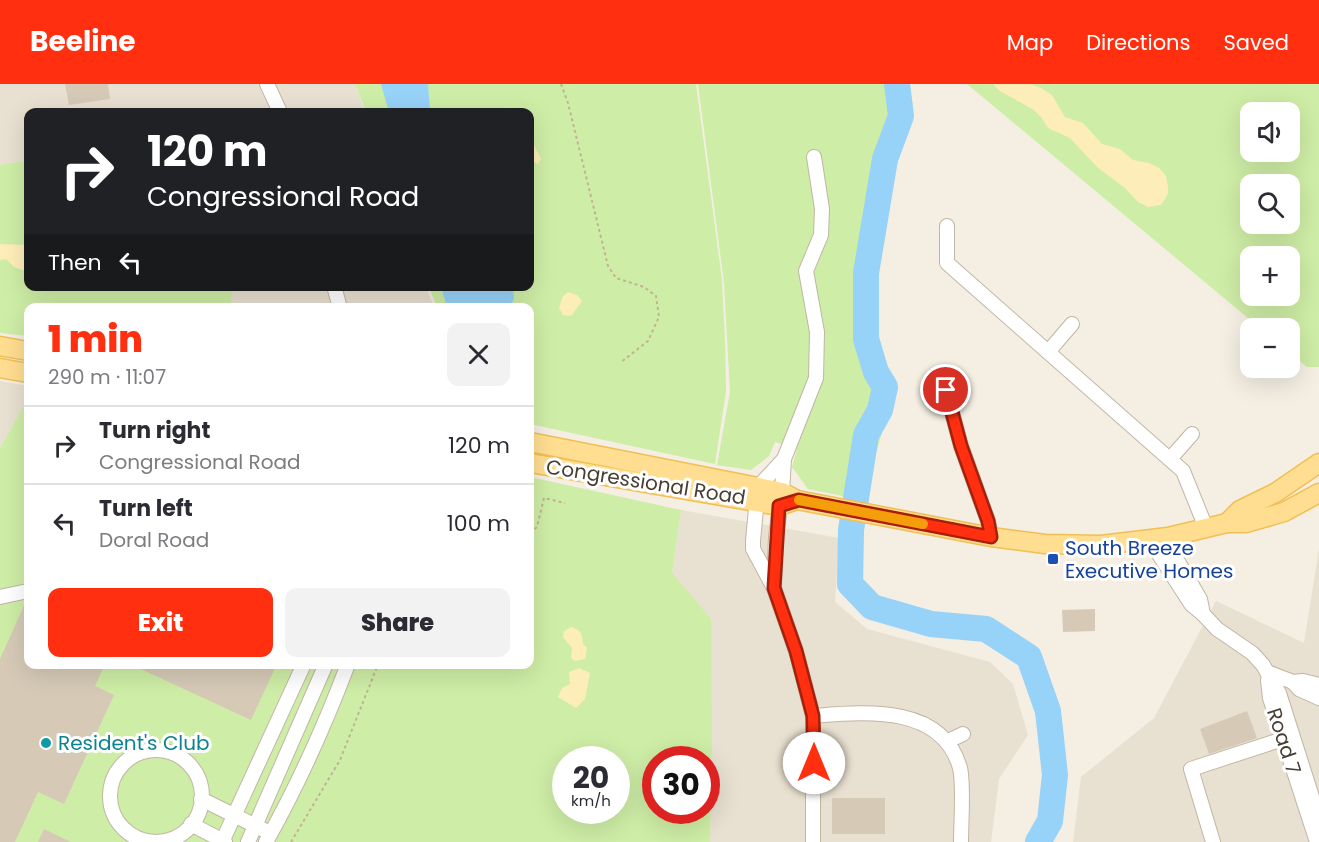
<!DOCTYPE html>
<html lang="en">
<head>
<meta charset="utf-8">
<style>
	:root { --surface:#fff; --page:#f2f2f3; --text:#2b2b33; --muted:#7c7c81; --line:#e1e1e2; --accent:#ff2f0f }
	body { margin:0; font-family:Poppins,sans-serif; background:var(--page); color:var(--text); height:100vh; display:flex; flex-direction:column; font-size:22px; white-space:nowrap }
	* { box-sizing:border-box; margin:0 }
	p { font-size:20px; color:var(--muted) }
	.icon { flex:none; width:33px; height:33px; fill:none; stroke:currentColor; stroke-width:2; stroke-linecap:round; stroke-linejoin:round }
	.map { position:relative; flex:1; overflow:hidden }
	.panel { position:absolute; left:24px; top:219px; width:510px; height:366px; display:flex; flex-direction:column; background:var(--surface); border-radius:12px; box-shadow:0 6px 24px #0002 }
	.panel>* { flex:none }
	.top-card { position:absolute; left:24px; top:24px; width:510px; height:183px; border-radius:12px; box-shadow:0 6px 24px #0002; background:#202124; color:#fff; overflow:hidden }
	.fabs { position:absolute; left:1240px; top:18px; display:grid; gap:12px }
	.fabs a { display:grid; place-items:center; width:60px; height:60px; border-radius:12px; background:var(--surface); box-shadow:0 6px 24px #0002; font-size:30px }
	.speed { position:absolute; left:552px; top:662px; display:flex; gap:12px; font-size:30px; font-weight:700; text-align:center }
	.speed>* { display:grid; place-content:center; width:78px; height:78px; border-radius:50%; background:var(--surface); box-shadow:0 6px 24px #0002; line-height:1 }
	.speed small { font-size:15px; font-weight:400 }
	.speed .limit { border:9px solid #d22; background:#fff; color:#111 }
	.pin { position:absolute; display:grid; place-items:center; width:51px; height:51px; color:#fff; margin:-26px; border:3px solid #fff; border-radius:50%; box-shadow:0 2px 6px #0007 }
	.me { position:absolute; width:66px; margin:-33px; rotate:0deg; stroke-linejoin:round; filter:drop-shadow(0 0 4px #0008) }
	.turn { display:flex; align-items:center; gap:21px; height:126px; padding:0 24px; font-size:27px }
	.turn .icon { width:78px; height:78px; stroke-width:2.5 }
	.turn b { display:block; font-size:42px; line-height:51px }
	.then { display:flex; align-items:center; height:57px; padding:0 24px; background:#0003; gap:12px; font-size:22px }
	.round { display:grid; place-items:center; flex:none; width:63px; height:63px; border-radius:12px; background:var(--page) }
	.summary { display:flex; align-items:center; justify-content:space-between; height:102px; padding:0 24px }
	h1 { font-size:36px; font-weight:800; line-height:45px; color:var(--accent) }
	.action { display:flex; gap:12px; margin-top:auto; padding:12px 24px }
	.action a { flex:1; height:69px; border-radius:12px; background:var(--accent); color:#fff; font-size:24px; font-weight:800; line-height:69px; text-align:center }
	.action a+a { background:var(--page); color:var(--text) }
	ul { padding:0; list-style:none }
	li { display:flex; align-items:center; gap:18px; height:78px; padding:0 24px; border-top:2px solid var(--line) }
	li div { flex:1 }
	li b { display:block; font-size:22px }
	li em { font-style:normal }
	header { display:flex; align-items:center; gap:36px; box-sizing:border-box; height:84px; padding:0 30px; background:var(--accent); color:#fff }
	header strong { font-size:28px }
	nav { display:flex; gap:33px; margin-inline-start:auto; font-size:21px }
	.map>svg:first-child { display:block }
	.residential { fill:#e8e0d0 }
	.green { fill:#ceeda6; fill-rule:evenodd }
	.sand { fill:#fdeeb9 }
	.water { fill:#97d2f8 }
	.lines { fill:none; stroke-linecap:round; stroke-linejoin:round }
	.river { stroke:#97d2f8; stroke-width:26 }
	.building { fill:#d6cab7 }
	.minor-casing { stroke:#c0b6a5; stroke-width:16 }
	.major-casing { stroke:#f1bf54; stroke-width:21 }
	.path { stroke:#c3b294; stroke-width:2; stroke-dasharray:3 3; stroke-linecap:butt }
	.minor { stroke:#fff; stroke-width:14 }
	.major { stroke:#ffde91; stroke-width:18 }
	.route-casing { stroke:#a61f0a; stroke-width:15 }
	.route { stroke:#ff2f0f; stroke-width:10 }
	.slow { stroke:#f59e0b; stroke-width:10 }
	.transit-dot { fill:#1a4fb4; stroke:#fff; stroke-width:2 }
	.culture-dot { fill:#0f9aa8; stroke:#fff; stroke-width:2 }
	.labels { text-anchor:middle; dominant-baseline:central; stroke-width:6; stroke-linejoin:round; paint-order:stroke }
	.street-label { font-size:20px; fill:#463e32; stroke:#fff }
	.transit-label { font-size:20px; fill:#164399; stroke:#fff; text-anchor:start }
	.culture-label { font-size:20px; fill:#0d838f; stroke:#fff; text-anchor:start }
</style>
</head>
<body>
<header>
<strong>Beeline</strong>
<nav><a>Map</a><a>Directions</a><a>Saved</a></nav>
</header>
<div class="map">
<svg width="1319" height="758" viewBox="0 0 1319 758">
	<rect width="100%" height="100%" fill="#f4eee3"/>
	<g class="residential">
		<path d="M0,0H355L365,28H28V76L0,81Z"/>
		<path d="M233,202L426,203L434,223L231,224Z"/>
		<path d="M0,297L28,302V314L0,364Z"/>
		<path d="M681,426L839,454L835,518L867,545L990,578L1013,600L1028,651L999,695L991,758H710L712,667L672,489Z"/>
		<path d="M1319,465V758H1073L1081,693L1154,634L1216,517L1304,559Z"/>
	</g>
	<g class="green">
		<path d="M355,0H696L722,196L725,257L726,307L715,380L530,340V224L437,223L429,203L530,202V28H366Z"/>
		<path d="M698,0H910L913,25L903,54L892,103L884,160L875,203L878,247L885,279L895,302L863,416L808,405L792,383L797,365L775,358L769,372L751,386L717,381L730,308L724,199Z"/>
		<path d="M967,0H1319V283H1307L1290,269V244H1260ZM1251,28H1290V68H1251ZM1251,100H1290V140H1251ZM1251,172H1290V212H1251Z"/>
		<path d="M28,76V202L233,203L231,223L28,224V252L0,249V81Z"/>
		<path d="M28,314V580H530V393L681,426L672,489L711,535L712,667L710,758H0V364ZM566,675H616V726H566ZM656,675H706V726H656Z"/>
	</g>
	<g class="sand">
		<path d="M993,0H1031L1041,4L1052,11L1065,33L1083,39L1102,60L1120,65L1133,76L1149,79L1159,84L1166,92L1168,103V110L1161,121L1148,123L1138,118L1125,104L1097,83L1070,54L1048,44L1041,33L1034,26L1000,7Z"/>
		<path d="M530,38L534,47L533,59L541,75L538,80L530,75Z"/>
		<path d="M0,160L28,161V188L14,183L6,175L0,176Z"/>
		<path d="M568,208L577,211L582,217L572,231L568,232L563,231L559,224L563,212Z"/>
		<path d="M571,543C581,546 582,549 583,560L587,564L585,575L575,577L571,574L572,564L563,553L564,547Z"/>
		<path d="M579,584L590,589L585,615L576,624L558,613L562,604L570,600L569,588Z"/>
	</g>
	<g class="water">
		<path d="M381,0H428L430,28H389Z"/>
		<path d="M441,203H513L514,214L511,223H447Z"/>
	</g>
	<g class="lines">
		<path class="river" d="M897,0L901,32L885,75L866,189V255L876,288L885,303L880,326L866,351L851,446L850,500L872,523L931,540L986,545L1029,573L1048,627L1055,691L1050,737L1038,758"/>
	</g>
	<g class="building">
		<path d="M65,0H108L110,15L69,21Z"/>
		<path d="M28,516V580H105L95,602L114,611L64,720L38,708L15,758H0V575L26,517Z"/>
		<path d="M1095,525V547L1063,548L1062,526Z"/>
		<path d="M130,580H277L251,636Z"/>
		<path d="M1247,627L1257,654L1209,670L1200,645Z"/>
		<rect x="832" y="714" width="53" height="36"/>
		<path d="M44,745L71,758H38Z"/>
	</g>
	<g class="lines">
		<defs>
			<g id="minor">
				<path d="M267,0L280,28"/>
				<path d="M947,142V179L1183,387L1206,444"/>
				<path d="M334,202L340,224"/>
				<path d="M1048,268L1072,240"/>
				<path d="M946,306L961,362L988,437L991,453"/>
				<path d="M1170,375L1192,350"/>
				<path d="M1168,453L1177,476L1200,515L1203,530"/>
				<path d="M1149,455L1191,520L1203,530L1217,545L1252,569L1263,581L1279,609L1319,735"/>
				<path d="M774,502L776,453L782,408L784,375"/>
				<path d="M0,513L28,507"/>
				<path d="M1267,588L1293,598L1303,597L1319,601"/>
				<path d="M1268,596L1270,614L1317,758"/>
				<path d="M1293,598L1299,605L1319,614"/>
				<path d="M813,632C866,628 942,620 960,684C964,700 961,740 961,758"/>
				<path d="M948,657L963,650"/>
				<circle cx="156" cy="712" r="46"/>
				<path d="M201,715L264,746"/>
				<path d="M191,740L225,758"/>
				<path d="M222,758L304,580"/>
				<path d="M248,758L326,580"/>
				<path d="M266,758C298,701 325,641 348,580"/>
				<path d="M813,758V632L796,567L774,504L753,465V457L758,403L784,375L816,294L817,248L806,187L821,151L822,125L814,73"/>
				<path d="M1213,758L1191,685L1283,655"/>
			</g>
			<g id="major">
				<path d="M0,262L28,267"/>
				<path d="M0,284L28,289"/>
				<path d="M530,358L758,403L782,408L797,416L991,453L1045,460L1101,461L1168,453L1227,439H1246L1284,428L1319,409"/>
				<path d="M530,379L779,422L797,416"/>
				<path d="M1227,439L1240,426L1275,409L1319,379"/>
			</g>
		</defs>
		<use href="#minor" class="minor-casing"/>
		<use href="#major" class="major-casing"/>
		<g class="path">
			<path d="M561,0L568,19L608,182L616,194L644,203L656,212L659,233L648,257L620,279"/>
			<path d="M530,449L537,443L544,414L565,419"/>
			<path d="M291,758L340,676L377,583L399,580"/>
		</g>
		<use href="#minor" class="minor"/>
		<use href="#major" class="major"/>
	</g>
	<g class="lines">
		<defs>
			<path id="route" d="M814,679L813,632L796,567L774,504L779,422L799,416L991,453L988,437L961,362L946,306"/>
		</defs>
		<use href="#route" class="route-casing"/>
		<use href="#route" class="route"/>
		<path class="slow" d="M799,416L923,440"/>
	</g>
	<rect class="transit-dot" x="1047" y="469" width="12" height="12" rx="3"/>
	<circle class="culture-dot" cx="46" cy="659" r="6"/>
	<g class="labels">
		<g class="street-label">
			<text transform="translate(646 398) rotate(9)">Congressional Road</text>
			<text transform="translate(1284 657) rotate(72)">Road 7</text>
		</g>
		<g class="transit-label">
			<text x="1065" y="464">South Breeze<tspan x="1065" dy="23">Executive Homes</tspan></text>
		</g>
		<g class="culture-label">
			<text x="58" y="659">Resident's Club</text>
		</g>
	</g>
</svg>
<div class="fabs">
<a><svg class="icon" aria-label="sound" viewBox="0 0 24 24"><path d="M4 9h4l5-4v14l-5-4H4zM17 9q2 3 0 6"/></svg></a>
<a><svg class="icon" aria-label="search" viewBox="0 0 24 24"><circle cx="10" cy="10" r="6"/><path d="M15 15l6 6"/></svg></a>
<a>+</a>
<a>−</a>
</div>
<div class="speed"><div>20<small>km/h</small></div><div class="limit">30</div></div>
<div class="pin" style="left:946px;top:306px;background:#d93025"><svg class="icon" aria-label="arrive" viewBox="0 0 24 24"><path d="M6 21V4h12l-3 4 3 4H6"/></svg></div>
<svg class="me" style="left:814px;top:679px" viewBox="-20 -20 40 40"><circle r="19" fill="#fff"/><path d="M0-13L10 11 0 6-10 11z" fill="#ff2f0f"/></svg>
<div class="top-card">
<div class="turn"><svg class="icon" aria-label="right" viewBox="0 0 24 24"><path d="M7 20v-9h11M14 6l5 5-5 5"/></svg><div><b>120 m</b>Congressional Road</div></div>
<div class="then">Then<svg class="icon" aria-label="left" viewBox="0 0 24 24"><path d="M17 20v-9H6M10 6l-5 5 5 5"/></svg></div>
</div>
<section class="panel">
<div class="summary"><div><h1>1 min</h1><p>290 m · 11:07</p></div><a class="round"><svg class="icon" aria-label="close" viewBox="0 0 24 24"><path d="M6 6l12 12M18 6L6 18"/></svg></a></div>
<ul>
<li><svg class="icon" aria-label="right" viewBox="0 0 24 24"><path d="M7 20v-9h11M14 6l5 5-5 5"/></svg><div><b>Turn right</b><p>Congressional Road</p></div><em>120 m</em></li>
<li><svg class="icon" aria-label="left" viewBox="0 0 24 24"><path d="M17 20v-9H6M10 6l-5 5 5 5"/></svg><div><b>Turn left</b><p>Doral Road</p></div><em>100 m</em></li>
</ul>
<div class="action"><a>Exit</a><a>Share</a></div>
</section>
</div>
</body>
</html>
